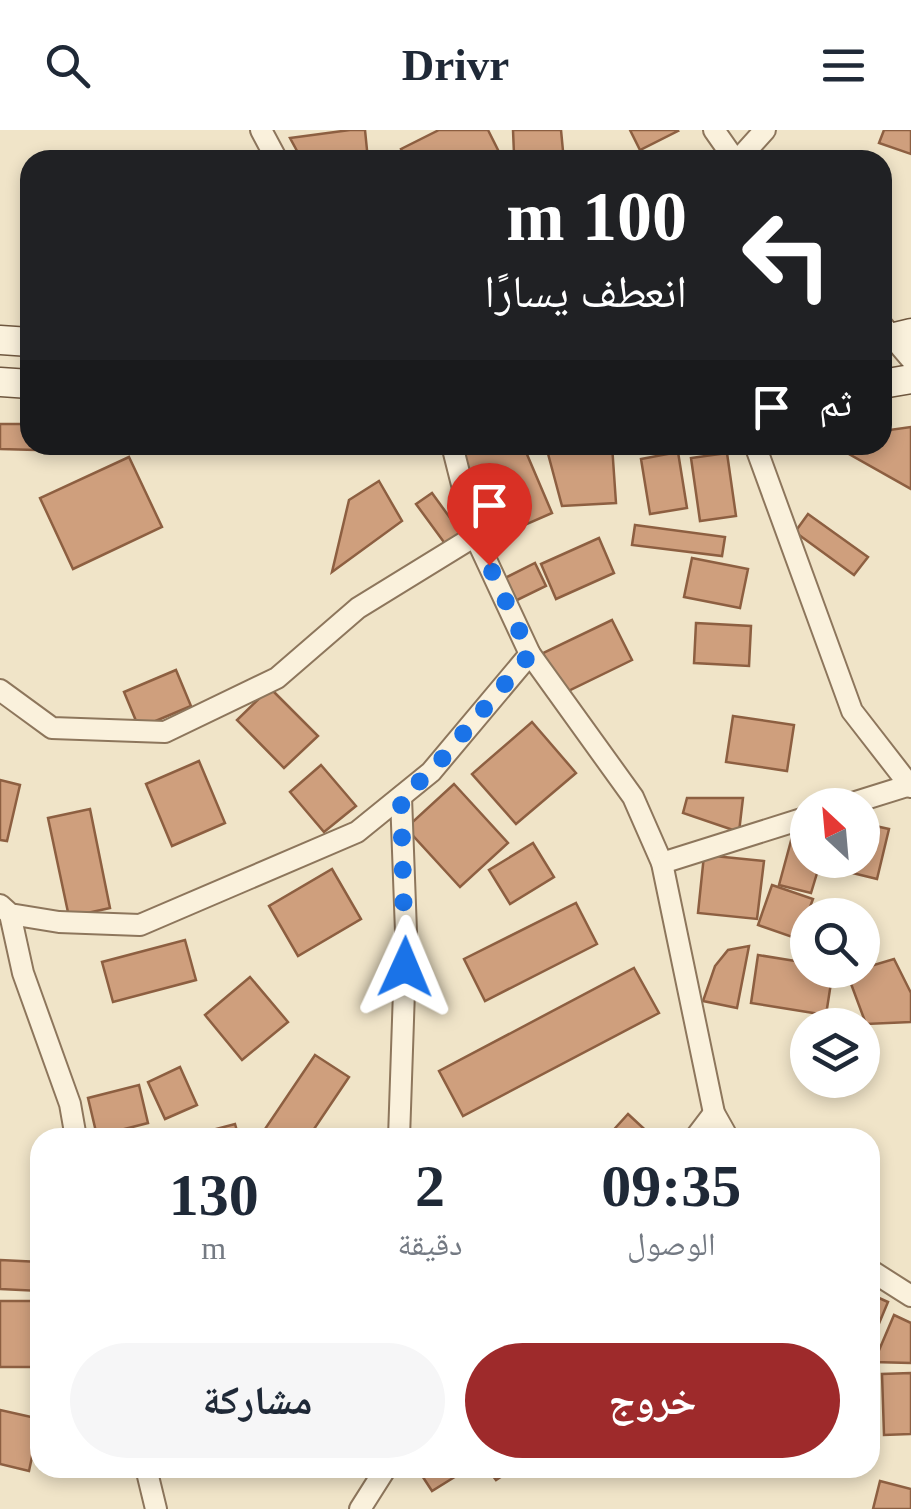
<!DOCTYPE html>
<html lang="ar">
<head>
<meta charset="utf-8">
<style>
	:root { --surface:#fff; --page:#f6f6f7; --text:#1f2937; --muted:#747a83; --accent:#9e2a2b }
	body { margin:0; font-family:"Times New Roman","Noto Naskh Arabic",serif; background:var(--page); color:var(--text); direction:rtl; height:100vh; display:flex; flex-direction:column; font-size:38px; white-space:nowrap }
	* { box-sizing:border-box; margin:0 }
	p { font-size:32px; color:var(--muted) }
	.icon { flex:none; width:55px; height:55px; fill:none; stroke:currentColor; stroke-width:2; stroke-linecap:round; stroke-linejoin:round }
	.map { position:relative; flex:1; overflow:hidden; direction:ltr }
	.side { position:absolute; left:30px; top:998px; width:850px; height:350px; display:flex; flex-direction:column; background:var(--surface); border-radius:30px; box-shadow:0 5px 15px #0003; direction:rtl }
	.side>* { flex:none }
	.top-card { position:absolute; left:20px; top:20px; width:872px; height:305px; border-radius:30px; box-shadow:0 5px 15px #0003; direction:rtl; background:#202124; color:#fff; overflow:hidden }
	.needle { width:65px; rotate:334deg }
	.tools { position:absolute; left:790px; top:658px; display:grid; gap:20px }
	.tools a { display:grid; place-items:center; width:90px; height:90px; border-radius:50%; background:var(--surface); box-shadow:0 5px 15px #0003; font-size:50px }
	.pin { position:absolute; display:grid; place-items:center; width:85px; height:85px; color:#fff; margin:-102px -42px; border-radius:50% 50% 50% 0; rotate:-45deg; box-shadow:0 0 10px #0007 }
	.pin .icon { rotate:45deg }
	.me { position:absolute; width:110px; margin:-55px; rotate:1deg; stroke-linejoin:round; filter:drop-shadow(0 0 8px #0008) }
	.turn { display:flex; align-items:center; gap:35px; height:210px; padding:0 40px; font-size:45px }
	.turn .icon { width:130px; height:130px; stroke-width:2.5 }
	.turn b { display:block; font-size:70px; line-height:85px }
	.then { display:flex; align-items:center; height:95px; padding:0 40px; background:#0003; gap:20px; font-size:38px }
	.eta { display:flex; justify-content:space-evenly; align-items:center; height:170px; text-align:center }
	.eta b { font-size:60px; font-weight:800; line-height:70px }
	.action { display:flex; gap:20px; margin-top:auto; padding:20px 40px }
	.action a { flex:1; height:115px; border-radius:60px; background:var(--accent); color:#fff; font-size:40px; font-weight:800; line-height:115px; text-align:center }
	.action a+a { background:var(--page); color:var(--text) }
	header { display:flex; justify-content:space-between; align-items:center; height:130px; padding:0 40px; background:var(--surface); font-size:45px; font-weight:800 }
	.map>svg:first-child { display:block }
	.building { fill:#cf9f7d; stroke:#8d5f41; stroke-width:2.5 }
	.lines { fill:none; stroke-linecap:round; stroke-linejoin:round }
	.street-casing { stroke:#8d765c; stroke-width:24 }
	.secondary-casing { stroke:#6f573f; stroke-width:31 }
	.street { stroke:#faf1dc; stroke-width:20 }
	.secondary { stroke:#faf1dc; stroke-width:28 }
	.route { stroke:#1a73e8; stroke-width:18; stroke-dasharray:0 32.4 }
</style>
</head>
<body>
<header><svg class="icon" aria-label="menu" viewBox="0 0 24 24"><path d="M4 6h16M4 12h16M4 18h16"/></svg>Drivr<svg class="icon" aria-label="search" viewBox="0 0 24 24"><circle cx="10" cy="10" r="6"/><path d="M15 15l6 6"/></svg></header>
<div class="map">
<svg width="911" height="1379" viewBox="0 0 911 1379">
	<rect width="100%" height="100%" fill="#f0e4c8"/>
	<g class="building">
		<path d="M350,0H365L368,30H302L290,8Z"/>
		<path d="M439,0H488L501,26L493,30H406L401,19Z"/>
		<path d="M513,0H561L563,21L514,24Z"/>
		<path d="M630,0H677L678,1L640,20Z"/>
		<path d="M884,0H911V24L879,13Z"/>
		<path d="M0,294H30V315H108V322L0,319Z"/>
		<path d="M911,297V359L833,315H882V301Z"/>
		<path d="M523,315L552,383L504,404L457,316Z"/>
		<path d="M612,315L616,373L562,376L547,320Z"/>
		<path d="M678,322L687,378L650,384L641,329Z"/>
		<path d="M727,323L736,386L700,391L691,328Z"/>
		<path d="M129,327L162,397L73,439L40,368Z"/>
		<path d="M379,351L402,391L332,442L349,370Z"/>
		<path d="M432,363L461,403L446,415L416,374Z"/>
		<path d="M808,384L868,427L854,445L795,402Z"/>
		<path d="M635,395L725,407L722,426L632,415Z"/>
		<path d="M599,408L614,443L556,469L541,434Z"/>
		<path d="M692,428L748,439L740,478L684,467Z"/>
		<path d="M535,433L546,456L515,471L503,449Z"/>
		<path d="M612,490L632,530L562,564L543,523Z"/>
		<path d="M696,493L751,496L749,536L694,533Z"/>
		<path d="M176,540L191,576L139,598L124,562Z"/>
		<path d="M270,558L318,606L284,638L237,590Z"/>
		<path d="M733,586L794,595L787,641L726,632Z"/>
		<path d="M532,592L576,643L516,694L472,644Z"/>
		<path d="M199,631L225,693L172,716L146,654Z"/>
		<path d="M321,635L356,676L324,702L290,662Z"/>
		<path d="M0,650L20,655L7,711L0,710Z"/>
		<path d="M454,654L508,713L460,757L406,698Z"/>
		<path d="M687,668H743L739,702L683,683Z"/>
		<path d="M90,679L110,778L69,787L48,688Z"/>
		<path d="M862,693L889,699L877,749L828,737L830,730H862Z"/>
		<path d="M795,696L808,699V730H821L811,763L779,755Z"/>
		<path d="M533,713L554,747L510,774L489,740Z"/>
		<path d="M704,725L764,731L757,789L698,783Z"/>
		<path d="M332,739L361,789L298,826L269,776Z"/>
		<path d="M772,755L813,769L798,809L758,795Z"/>
		<path d="M576,773L597,814L485,871L464,829Z"/>
		<path d="M185,810L196,850L113,872L102,832Z"/>
		<path d="M749,816L737,878L703,871L715,836L728,820Z"/>
		<path d="M758,825L808,833V840H833L826,885L751,873Z"/>
		<path d="M894,829L911,863V892L866,894L847,843Z"/>
		<path d="M634,838L659,883L463,986L439,941Z"/>
		<path d="M250,847L288,892L242,930L205,885Z"/>
		<path d="M315,925L349,947L308,1008H270L263,1002Z"/>
		<path d="M180,937L197,975L165,989L148,952Z"/>
		<path d="M139,955L148,993L97,1006L88,968Z"/>
		<path d="M628,984L654,1008L609,1005Z"/>
		<path d="M235,994L239,1008H182Z"/>
		<path d="M0,1130L40,1132V1161L0,1159Z"/>
		<path d="M870,1164L888,1172L870,1215Z"/>
		<rect x="0" y="1171" width="40" height="66"/>
		<path d="M894,1185L911,1193V1233L874,1232Z"/>
		<path d="M911,1243V1304L884,1305L882,1244Z"/>
		<path d="M0,1280L40,1289L29,1341L0,1334Z"/>
		<path d="M417,1338H469L432,1361Z"/>
		<path d="M487,1338H514L496,1350Z"/>
		<path d="M880,1351L911,1359V1379H873Z"/>
	</g>
	<g class="lines">
		<defs>
			<g id="street">
				<path d="M261,0L277,30"/>
				<path d="M714,0L735,30"/>
				<path d="M738,30L765,0"/>
				<path d="M882,195L911,229"/>
				<path d="M452,315L475,406L530,524L633,667L662,733L714,983L728,1008"/>
				<path d="M755,315L852,581L911,657"/>
				<path d="M0,560L52,598L165,602L277,548L358,478L475,406"/>
				<path d="M846,675L910,655"/>
				<path d="M662,733L808,687"/>
				<path d="M0,775L10,784L59,792L140,795L357,702L431,642L530,524"/>
				<path d="M10,784L23,843L70,974L76,1008"/>
				<path d="M399,1008L406,802L401,667"/>
				<path d="M695,1008L714,983"/>
				<path d="M870,1140L911,1166"/>
				<path d="M146,1338L156,1379"/>
				<path d="M360,1379L386,1338"/>
			</g>
			<g id="secondary">
				<path d="M0,210L30,212"/>
				<path d="M882,210L911,203"/>
				<path d="M0,252L30,254"/>
				<path d="M882,254L911,249"/>
			</g>
		</defs>
		<use href="#street" class="street-casing"/>
		<use href="#secondary" class="secondary-casing"/>
		<use href="#street" class="street"/>
		<use href="#secondary" class="secondary"/>
	</g>
	<g class="lines">
		<path class="route" d="M405,837L401,667L431,642L530,524L489,435"/>
	</g>
</svg>
<div class="tools">
<a><svg class="needle" viewBox="-14 -14 28 28"><path d="M0-13l5 13h-10z" fill="#e53935"/><path d="M0 13l5-13h-10z" fill="#747a83"/></svg></a>
<a><svg class="icon" aria-label="search" viewBox="0 0 24 24"><circle cx="10" cy="10" r="6"/><path d="M15 15l6 6"/></svg></a>
<a><svg class="icon" aria-label="layers" viewBox="0 0 24 24"><path d="M12 4l9 5-9 5-9-5zM3 14l9 5 9-5"/></svg></a>
</div>
<div class="pin" style="left:489px;top:435px;background:#d93025"><svg class="icon" aria-label="arrive" viewBox="0 0 24 24"><path d="M6 21V4h12l-3 4 3 4H6"/></svg></div>
<svg class="me" style="left:405px;top:837px" viewBox="-20 -20 40 40"><path d="M0-17L14 15 0 8-14 15z" fill="#1a73e8" stroke="#fff" stroke-width="4"/></svg>
<div class="top-card">
<div class="turn"><svg class="icon" aria-label="left" viewBox="0 0 24 24"><path d="M17 20v-9H6M10 6l-5 5 5 5"/></svg><div><b>100 m</b>انعطف يسارًا</div></div>
<div class="then">ثم<svg class="icon" aria-label="arrive" viewBox="0 0 24 24"><path d="M6 21V4h12l-3 4 3 4H6"/></svg></div>
</div>
<section class="side">
<div class="eta">
<div><b>09:35</b><p>الوصول</p></div>
<div><b>2</b><p>دقيقة</p></div>
<div><b>130</b><p>m</p></div>
</div>
<div class="action"><a>خروج</a><a>مشاركة</a></div>
</section>
</div>
</body>
</html>
